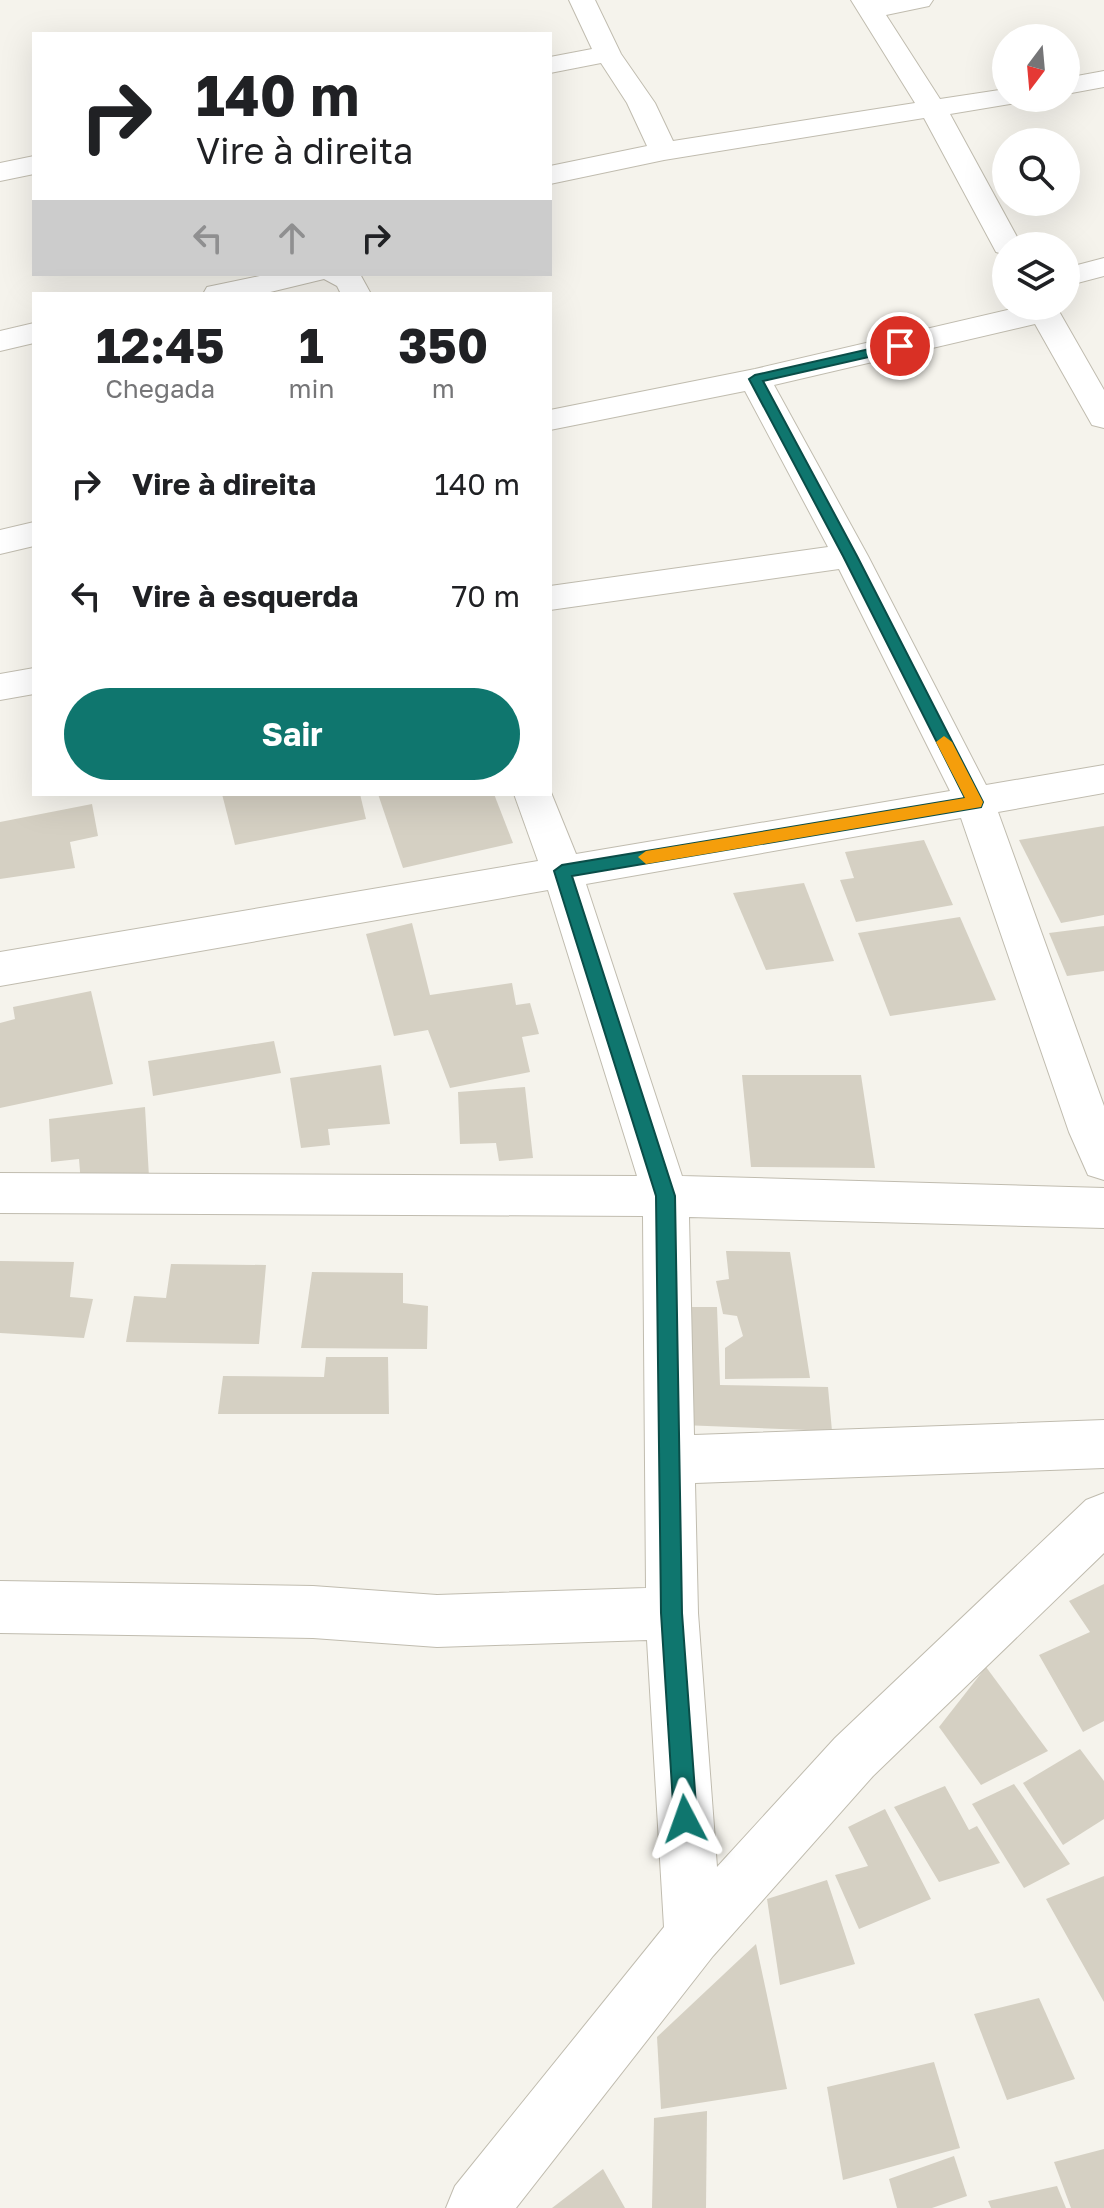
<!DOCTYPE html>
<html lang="pt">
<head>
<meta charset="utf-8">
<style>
	:root { --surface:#fff; --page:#f2f2f2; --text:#202124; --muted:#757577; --accent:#0f766e }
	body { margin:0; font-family:"Golos Text",sans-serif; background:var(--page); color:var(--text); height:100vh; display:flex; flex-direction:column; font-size:30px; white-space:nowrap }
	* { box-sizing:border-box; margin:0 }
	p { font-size:26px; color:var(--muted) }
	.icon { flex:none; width:44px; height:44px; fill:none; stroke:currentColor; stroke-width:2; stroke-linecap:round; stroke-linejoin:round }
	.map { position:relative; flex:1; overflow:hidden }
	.details { position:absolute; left:32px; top:292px; width:520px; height:504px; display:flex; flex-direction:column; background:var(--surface); border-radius:0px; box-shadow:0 8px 32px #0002 }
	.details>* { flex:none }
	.top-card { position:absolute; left:32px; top:32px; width:520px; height:244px; border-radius:0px; box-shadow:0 8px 32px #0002; background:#fff; color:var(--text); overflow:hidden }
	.needle { width:52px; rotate:196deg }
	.tools { position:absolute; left:992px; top:24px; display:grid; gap:16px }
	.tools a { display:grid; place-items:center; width:88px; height:88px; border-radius:50%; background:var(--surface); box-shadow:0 8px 32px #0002; font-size:40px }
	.pin { position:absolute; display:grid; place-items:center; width:68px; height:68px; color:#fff; margin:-34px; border:4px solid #fff; border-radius:50%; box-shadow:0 2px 8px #0007 }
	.me { position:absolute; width:88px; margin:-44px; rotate:356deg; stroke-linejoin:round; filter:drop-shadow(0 0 6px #0008) }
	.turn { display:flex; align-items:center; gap:28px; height:168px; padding:0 32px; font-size:36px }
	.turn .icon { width:104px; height:104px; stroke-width:2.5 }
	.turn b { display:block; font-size:56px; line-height:68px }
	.lanes { display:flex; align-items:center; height:76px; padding:0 32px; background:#0003; justify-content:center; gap:40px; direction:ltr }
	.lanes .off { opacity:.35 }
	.eta { display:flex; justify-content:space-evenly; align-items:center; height:136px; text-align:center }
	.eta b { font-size:48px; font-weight:700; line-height:56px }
	.button { display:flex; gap:16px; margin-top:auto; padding:16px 32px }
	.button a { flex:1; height:92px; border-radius:48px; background:var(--accent); color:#fff; font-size:32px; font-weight:700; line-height:92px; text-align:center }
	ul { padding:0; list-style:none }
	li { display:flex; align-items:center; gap:24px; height:112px; padding:0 32px }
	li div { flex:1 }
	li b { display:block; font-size:30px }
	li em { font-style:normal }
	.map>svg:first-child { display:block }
	.building { fill:#d5d0c3 }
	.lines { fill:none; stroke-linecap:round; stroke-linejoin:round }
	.minor-casing { stroke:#c0bcaf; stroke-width:2 }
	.minor { fill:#fff; fill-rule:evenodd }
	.route { fill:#0f766e; stroke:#0a4d48; stroke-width:2 }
	.slow { fill:#f59e0b }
</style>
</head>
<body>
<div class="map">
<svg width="1104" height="2208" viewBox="0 0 1104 2208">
	<rect width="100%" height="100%" fill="#f5f3ec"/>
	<g class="building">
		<path d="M222,794H360L366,819L235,845Z"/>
		<path d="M378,794H494L513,843L403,868Z"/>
		<path d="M92,804L98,836L70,842L75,868L0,879V822Z"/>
		<path d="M1104,826V915L1061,923L1019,840Z"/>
		<path d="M924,840L953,905L856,922L840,880L854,878L845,852Z"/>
		<path d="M804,883L834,961L766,970L733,893Z"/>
		<path d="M960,917L996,1000L890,1016L858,933Z"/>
		<path d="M412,923L430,995L512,983L516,1005L530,1003L539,1034L522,1037L530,1072L450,1088L428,1030L394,1036L366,934Z"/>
		<path d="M1104,926V971L1067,976L1049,933Z"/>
		<path d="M91,991L113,1084L0,1108V1023L15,1019L13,1007Z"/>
		<path d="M274,1041L281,1073L153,1096L148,1061Z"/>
		<path d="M381,1065L390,1124L328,1129L330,1145L301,1148L290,1078Z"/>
		<path d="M742,1075H861L875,1168L751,1167Z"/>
		<path d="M525,1087L533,1158L499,1161L496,1143L460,1144L458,1092Z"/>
		<path d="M145,1107L149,1177L81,1184L79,1159L51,1162L49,1119Z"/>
		<path d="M726,1251L790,1252L810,1378L725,1379V1348L743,1336L737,1316L723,1314L716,1281L729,1279Z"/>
		<path d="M0,1261L74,1262L70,1297L93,1299L84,1338L0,1333Z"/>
		<path d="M171,1264L266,1265L259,1344L126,1342L134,1296L166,1298Z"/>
		<path d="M312,1272L403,1273V1303L428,1306L427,1349L301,1348Z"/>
		<path d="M678,1307H717L720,1385L828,1387L832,1431L682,1425Z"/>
		<path d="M326,1357H388L389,1414H218L223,1376L324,1377Z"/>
		<path d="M1104,1584V1721L1083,1732L1039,1655L1090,1632L1069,1601Z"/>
		<path d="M986,1667L1048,1751L981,1785L939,1727Z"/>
		<path d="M1080,1749L1104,1781V1819L1063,1845L1023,1783Z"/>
		<path d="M1014,1784L1070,1864L1024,1888L972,1804Z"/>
		<path d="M945,1786L969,1830L977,1826L1000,1863L939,1882L894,1807Z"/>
		<path d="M885,1809L931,1899L859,1929L835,1875L868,1866L848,1827Z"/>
		<path d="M1104,1876V2002L1046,1899Z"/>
		<path d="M827,1880L855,1964L780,1985L767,1899Z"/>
		<path d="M756,1944L787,2089L661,2109L657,2037Z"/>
		<path d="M1039,1998L1075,2079L1007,2100L974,2014Z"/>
		<path d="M934,2062L960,2148L843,2180L827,2087Z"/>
		<path d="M707,2111L706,2208H652L654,2118Z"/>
		<path d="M1104,2149V2208H1071L1054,2162Z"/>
		<path d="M954,2156L967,2196L932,2208H897L889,2179Z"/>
		<path d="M603,2169L625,2208H552Z"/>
		<path d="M1057,2186L1066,2208H991L988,2201Z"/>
	</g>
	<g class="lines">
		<defs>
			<g id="minor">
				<path d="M569,0H595L621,54L655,103L673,141L915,103L851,0H933L929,6L886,15L940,99L1006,89V98H1019L1016,103L950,114L1022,246H1006V255L996,252L924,118L664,160L550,184V166L647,146L627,103L601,63L550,73V57L592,49Z"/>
				<path d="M1104,71V87L1066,94V78Z"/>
				<path d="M34,156V174L0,181V163Z"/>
				<path d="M1104,258V276L1066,286V268Z"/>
				<path d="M269,274H360L371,294H341L337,286L324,279L262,294H203L207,287Z"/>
				<path d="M1024,306H1056L1104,390V428L1092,425L1035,324L774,385L868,556L986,785L1104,765V793L998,812L1104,1106V1180L1088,1175L1069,1132L961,818L586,884L682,1176L1104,1188V1228L689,1217L694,1435L1104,1420V1468L695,1483L698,1613L717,1867L835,1738L1086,1500L1104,1493V1553L873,1776L713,1956L516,2208H446L455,2186L664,1927L647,1640L437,1647L313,1638L0,1633V1581L313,1586L437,1595L646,1588L643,1216L0,1213V1173L637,1176L548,890L0,986V952L538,861L514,794H550V790L576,854L950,791L839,569L550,610V586L828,547L745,391L550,430V410L755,369Z"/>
				<path d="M34,323V343L0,351V331Z"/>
				<path d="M34,522V546L0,554V530Z"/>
				<path d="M34,668V694L0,700V674Z"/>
			</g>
		</defs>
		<use href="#minor" class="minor-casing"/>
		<use href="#minor" class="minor"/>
	</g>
	<path class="route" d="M900,342L904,343V349L763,381L857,556L983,802L981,807L572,876L675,1196L682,1613L697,1819L694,1827L685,1830L677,1827L674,1819L661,1613L656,1196L554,871L562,865L965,798L843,556L749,379L755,375Z"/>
	<path class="slow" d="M944,736L952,742L983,802L981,807L646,864L638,857L646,851L965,798L936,742Z"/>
</svg>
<div class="tools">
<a><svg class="needle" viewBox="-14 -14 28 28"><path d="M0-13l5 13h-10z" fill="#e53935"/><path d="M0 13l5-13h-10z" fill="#757577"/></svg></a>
<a><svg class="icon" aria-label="search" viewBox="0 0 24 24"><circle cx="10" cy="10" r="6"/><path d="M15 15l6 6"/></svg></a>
<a><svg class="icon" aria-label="layers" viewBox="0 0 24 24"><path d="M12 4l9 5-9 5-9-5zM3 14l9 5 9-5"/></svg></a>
</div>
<div class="pin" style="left:900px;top:346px;background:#d93025"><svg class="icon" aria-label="arrive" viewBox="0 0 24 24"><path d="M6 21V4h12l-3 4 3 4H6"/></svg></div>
<svg class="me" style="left:685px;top:1819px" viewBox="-20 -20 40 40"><path d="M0-17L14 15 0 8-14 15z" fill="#0f766e" stroke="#fff" stroke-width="4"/></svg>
<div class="top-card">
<div class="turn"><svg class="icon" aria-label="right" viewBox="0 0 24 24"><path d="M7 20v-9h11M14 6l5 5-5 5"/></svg><div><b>140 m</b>Vire à direita</div></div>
<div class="lanes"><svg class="icon off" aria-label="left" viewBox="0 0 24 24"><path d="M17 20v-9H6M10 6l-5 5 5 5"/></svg><svg class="icon off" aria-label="ahead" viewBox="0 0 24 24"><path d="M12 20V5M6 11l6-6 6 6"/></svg><svg class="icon" aria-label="right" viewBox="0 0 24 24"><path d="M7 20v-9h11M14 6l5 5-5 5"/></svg></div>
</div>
<section class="details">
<div class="eta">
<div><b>12:45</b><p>Chegada</p></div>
<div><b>1</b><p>min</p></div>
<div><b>350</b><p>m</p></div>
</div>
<ul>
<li><svg class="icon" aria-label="right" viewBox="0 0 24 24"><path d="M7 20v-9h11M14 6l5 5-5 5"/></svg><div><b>Vire à direita</b></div><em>140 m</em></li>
<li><svg class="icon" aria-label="left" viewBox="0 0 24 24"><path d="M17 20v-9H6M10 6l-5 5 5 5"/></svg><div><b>Vire à esquerda</b></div><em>70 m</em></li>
</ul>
<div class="button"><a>Sair</a></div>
</section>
</div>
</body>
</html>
